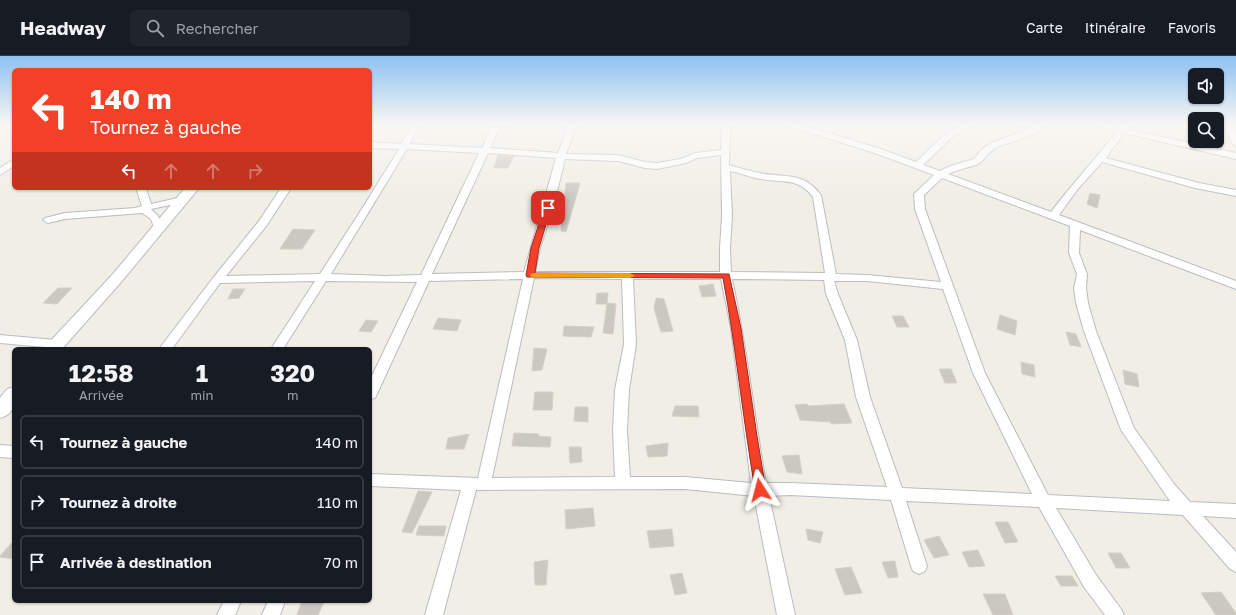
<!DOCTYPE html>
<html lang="fr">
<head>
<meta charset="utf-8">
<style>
	:root { --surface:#171b24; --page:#20242c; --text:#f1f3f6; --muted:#9ea1a6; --line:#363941 }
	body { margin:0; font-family:"Golos Text",sans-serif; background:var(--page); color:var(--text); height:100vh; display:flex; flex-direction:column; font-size:15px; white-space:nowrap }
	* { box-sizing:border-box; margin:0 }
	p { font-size:13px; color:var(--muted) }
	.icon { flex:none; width:22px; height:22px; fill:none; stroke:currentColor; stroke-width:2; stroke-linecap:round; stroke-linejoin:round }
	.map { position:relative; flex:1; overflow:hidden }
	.sheet { position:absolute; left:12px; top:291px; width:360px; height:256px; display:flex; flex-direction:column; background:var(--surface); border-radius:6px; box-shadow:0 1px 3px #0004 }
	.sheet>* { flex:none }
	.banner { position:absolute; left:12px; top:12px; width:360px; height:122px; border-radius:6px; box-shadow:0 1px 3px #0004; background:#f34028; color:#fff; overflow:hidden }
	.controls { position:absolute; left:1188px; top:12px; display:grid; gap:8px }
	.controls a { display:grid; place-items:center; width:36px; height:36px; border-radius:6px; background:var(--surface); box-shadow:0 1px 3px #0004; font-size:20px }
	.pin { position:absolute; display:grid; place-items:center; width:34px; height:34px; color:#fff; margin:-17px; border-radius:8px; box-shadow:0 2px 6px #0006 }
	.me { position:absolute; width:44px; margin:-22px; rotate:351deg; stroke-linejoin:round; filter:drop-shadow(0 0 3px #0008) }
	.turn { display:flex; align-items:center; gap:14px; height:84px; padding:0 12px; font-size:18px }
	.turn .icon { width:52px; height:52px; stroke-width:2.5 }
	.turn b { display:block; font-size:28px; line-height:34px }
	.lanes { display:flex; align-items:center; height:38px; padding:0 12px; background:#0003; justify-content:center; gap:20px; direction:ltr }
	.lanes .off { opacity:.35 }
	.eta { display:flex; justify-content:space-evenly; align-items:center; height:68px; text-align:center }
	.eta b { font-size:24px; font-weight:700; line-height:28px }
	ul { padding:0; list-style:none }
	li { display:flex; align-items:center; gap:12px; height:54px; margin:0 8px 6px; padding:0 4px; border:2px solid var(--line); border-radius:6px }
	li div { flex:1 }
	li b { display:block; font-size:15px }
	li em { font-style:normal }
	header { display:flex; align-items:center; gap:24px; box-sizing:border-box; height:56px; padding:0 20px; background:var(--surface); border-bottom:1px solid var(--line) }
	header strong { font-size:19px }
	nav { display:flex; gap:22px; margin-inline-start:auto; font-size:14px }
	.search { width:280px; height:36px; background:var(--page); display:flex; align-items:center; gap:10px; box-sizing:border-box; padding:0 14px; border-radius:6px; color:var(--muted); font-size:15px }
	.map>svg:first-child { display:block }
	.building { fill:#cbc8c2; stroke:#d5d0c3 }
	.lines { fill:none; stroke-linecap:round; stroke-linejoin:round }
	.minor-casing { stroke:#babcc1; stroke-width:2 }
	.secondary-casing { stroke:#babdc4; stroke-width:2 }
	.minor { fill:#fff; fill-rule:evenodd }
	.secondary { fill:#fff; fill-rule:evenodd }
	.route { fill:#f34028; stroke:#9e2a1a }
	.slow { fill:#f59e0b }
</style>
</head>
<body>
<header>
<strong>Headway</strong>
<div class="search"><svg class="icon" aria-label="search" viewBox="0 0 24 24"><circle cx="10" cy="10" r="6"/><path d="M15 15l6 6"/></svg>Rechercher</div>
<nav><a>Carte</a><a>Itinéraire</a><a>Favoris</a></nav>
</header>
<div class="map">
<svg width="1236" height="559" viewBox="0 0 1236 559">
	<rect width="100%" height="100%" fill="#f0eee5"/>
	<g class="building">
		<path d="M498,99L514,100L508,112H494Z"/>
		<path d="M566,127H580L566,176L561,175Z"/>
		<path d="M1090,137L1100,139L1097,152L1087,148Z"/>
		<path d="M293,173L315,174L302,193H280Z"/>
		<path d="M713,228L716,240L702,241L699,230Z"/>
		<path d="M58,232H72L57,248L43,247Z"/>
		<path d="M233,233H245L239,242L228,243Z"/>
		<path d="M597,237H608L607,247L616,248L613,278L603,277L607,248H596Z"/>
		<path d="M656,242L664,243L673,275L661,276L654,252Z"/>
		<path d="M1000,259L1017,265L1015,279L997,273Z"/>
		<path d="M892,260H903L909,271H897Z"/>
		<path d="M438,262L461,264L457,275L433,273Z"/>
		<path d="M366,264L378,265L371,276L359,275Z"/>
		<path d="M564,270L594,271L591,281L563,280Z"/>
		<path d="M1066,276L1076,278L1081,291L1070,289Z"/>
		<path d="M534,292L547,293L542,314L532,315Z"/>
		<path d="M1021,306L1034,309L1035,321L1022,318Z"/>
		<path d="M939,313H951L957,327H945Z"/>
		<path d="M1123,314L1137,318L1139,331L1125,328Z"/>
		<path d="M535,336H553L552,354H533Z"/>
		<path d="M807,348L808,350L844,348L852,367L831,368V366L800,364L795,349Z"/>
		<path d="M675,350H698L699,361L672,360Z"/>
		<path d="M575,351H588V366L574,365Z"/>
		<path d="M514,377L539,378L538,380L551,381L550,391L512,390Z"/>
		<path d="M469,378L464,393H446L448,382Z"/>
		<path d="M668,387L667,400L648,401L646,390Z"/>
		<path d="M569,391H581L582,406L570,407Z"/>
		<path d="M799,399L802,418L787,416L782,400Z"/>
		<path d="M418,435L432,436L412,477L402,476Z"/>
		<path d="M593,452L595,470L566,473L565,454Z"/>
		<path d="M995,466H1008L1018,486L1005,487Z"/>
		<path d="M419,470H446L444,480L416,479Z"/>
		<path d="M672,473L674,490L650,492L647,475Z"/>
		<path d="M806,473L823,476L820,487L808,484Z"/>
		<path d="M939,480L949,499L934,502L924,484Z"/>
		<path d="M14,484V503L0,501V500Z"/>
		<path d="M978,494L985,510L969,511L962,496Z"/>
		<path d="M1108,497H1121L1130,512H1116Z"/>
		<path d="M548,504L546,529H535L534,506Z"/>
		<path d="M895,505L898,521L888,522L882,506Z"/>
		<path d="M851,511L862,537L845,539L835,513Z"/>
		<path d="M682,517L687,537L675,539L670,519Z"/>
		<path d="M1055,520H1072L1078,530H1061Z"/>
		<path d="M1221,536L1236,557V559H1216L1201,537Z"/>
		<path d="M983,538H1005L1013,559H993Z"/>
		<path d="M302,545H318L324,546L318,559H297Z"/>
	</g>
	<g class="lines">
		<defs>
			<g id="minor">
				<path d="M412,68H420L410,88L482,92L493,68H501L490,92L558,97L569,68H577L566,98L618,99L645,106L657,107L681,103L695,97L721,94L722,68H730L729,109C740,112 749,115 760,117C785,122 803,115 821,139L836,218L867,219L941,226L915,153L914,138L934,119L872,96L788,70L787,68H798L878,92L916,106C932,92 949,68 972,68L967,73L952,81L923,109L940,115L950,110L974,103L980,95L991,87L1029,73L1037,68H1046C1039,80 1012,85 999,90C989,94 984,105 978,108C968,112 958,113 948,118L1051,156C1072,128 1096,103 1117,75L1097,70L1096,68H1108L1121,71L1123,68H1131L1127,73L1236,97V103L1124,77L1106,102L1199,127L1236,134V140L1195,132L1102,106L1077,134L1059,159L1236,225V233L1080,174L1079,197L1087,218L1086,232L1088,247L1096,275L1134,372L1174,428L1190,446L1236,448V462L1203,460L1236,496V516L1230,513L1183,459L1056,452L1096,519L1121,553L1124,559H1105L1084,531L1039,451L906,445L927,510L925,515L919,518L913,515L911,510L891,444L790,439L769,440L795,559H777L754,440L685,433L476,434L443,559H425L461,434L370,430V418L478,422L523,223L429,225L377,338L375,342L370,343V324L417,226L326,225L283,293H271L315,225L220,227L172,293H159L213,222L259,165L281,132H291L267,169L226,220L320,218L365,148L399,93L370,92V86L401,88ZM407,93L479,97L421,219L385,220L331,218ZM488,97L556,102L524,216L432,218ZM721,99L722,160L720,192V216H535L540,192L553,152L565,103L618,105L645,112L657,113L686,107L697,102ZM730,115C740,117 750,121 760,123C782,127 798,121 813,141L825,217L731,216L730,192L732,160ZM942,122L1070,170L1069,197L1077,218L1074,232L1076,247L1084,275L1121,374L1170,445L1048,439L985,317L925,153L924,139ZM534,222L622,223L624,288L615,334L613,375L615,421L492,422ZM633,223H721L731,272L751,427L685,421H630L627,375L629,334L636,288ZM732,223L824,224L826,238L845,284L856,341L887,431L790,427H766C754,359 747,291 732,223ZM834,225H867L943,233L973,317L1032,438L902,432L870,341L857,284L838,238Z"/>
				<path d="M1223,68H1231L1236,78V90L1232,87Z"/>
				<path d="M14,103V110L0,119V112Z"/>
				<path d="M136,132H146L151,148L182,141L187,144L185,146L151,153L158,160L164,172L159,175L155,174L151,163L142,157L65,163L48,167L43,164L45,162L65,157L135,152L142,150Z"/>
				<path d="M0,279L56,284L60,285L62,288L60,291L56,292L0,287Z"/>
				<path d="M0,389L14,390V402L0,401Z"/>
				<path d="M224,545H241L235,559H217Z"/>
				<path d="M268,545H285L280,559H262Z"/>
			</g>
			<g id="secondary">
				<path d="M185,132H199L122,225L62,293H43L112,219Z"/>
				<path d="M14,331C14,346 17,357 0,362V342L7,333Z"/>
			</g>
		</defs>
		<use href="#minor" class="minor-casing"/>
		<use href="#secondary" class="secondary-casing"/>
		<use href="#minor" class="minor"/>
		<use href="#secondary" class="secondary"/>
	</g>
	<linearGradient id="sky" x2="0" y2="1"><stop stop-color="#8dc1f1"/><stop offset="0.47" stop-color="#f8f7f3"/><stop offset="1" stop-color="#f8f7f3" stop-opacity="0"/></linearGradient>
	<rect width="1236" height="146" fill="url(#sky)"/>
	<path class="route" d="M548,150L551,152L539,192L535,217L729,218L741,272L757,380L766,434L764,437L760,439L756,437L755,434C743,363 736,292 723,222L527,221L526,219L531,192L544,152Z"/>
	<path class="slow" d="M534,217H630L635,220L630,222L531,221L530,219L531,218Z"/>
</svg>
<div class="controls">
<a><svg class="icon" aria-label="sound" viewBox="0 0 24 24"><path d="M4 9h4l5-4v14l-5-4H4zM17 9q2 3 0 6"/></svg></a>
<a><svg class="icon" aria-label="search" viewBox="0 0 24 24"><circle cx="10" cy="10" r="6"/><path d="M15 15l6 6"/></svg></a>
</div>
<div class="pin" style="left:548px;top:152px;background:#d93025"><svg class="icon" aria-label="arrive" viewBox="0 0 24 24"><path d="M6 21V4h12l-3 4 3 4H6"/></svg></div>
<svg class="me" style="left:760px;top:434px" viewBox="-20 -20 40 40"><path d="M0-17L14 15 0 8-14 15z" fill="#f34028" stroke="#fff" stroke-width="4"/></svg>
<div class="banner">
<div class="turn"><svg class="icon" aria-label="left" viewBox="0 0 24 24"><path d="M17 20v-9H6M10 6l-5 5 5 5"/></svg><div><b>140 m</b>Tournez à gauche</div></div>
<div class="lanes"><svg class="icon" aria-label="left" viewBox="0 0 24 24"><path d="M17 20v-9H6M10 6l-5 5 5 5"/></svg><svg class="icon off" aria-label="ahead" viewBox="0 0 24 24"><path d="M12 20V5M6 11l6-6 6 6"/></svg><svg class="icon off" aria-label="ahead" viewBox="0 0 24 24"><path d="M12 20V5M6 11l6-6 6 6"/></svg><svg class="icon off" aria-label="right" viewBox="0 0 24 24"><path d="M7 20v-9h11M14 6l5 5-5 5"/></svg></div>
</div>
<section class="sheet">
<div class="eta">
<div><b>12:58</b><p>Arrivée</p></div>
<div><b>1</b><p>min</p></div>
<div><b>320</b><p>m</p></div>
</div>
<ul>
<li><svg class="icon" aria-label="left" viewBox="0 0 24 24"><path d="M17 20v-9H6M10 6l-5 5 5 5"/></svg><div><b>Tournez à gauche</b></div><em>140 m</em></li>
<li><svg class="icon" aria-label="right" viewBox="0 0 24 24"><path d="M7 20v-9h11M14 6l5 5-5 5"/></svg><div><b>Tournez à droite</b></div><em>110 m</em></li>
<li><svg class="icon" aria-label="arrive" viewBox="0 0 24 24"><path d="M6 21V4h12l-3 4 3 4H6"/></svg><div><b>Arrivée à destination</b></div><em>70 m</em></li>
</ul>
</section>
</div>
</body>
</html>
